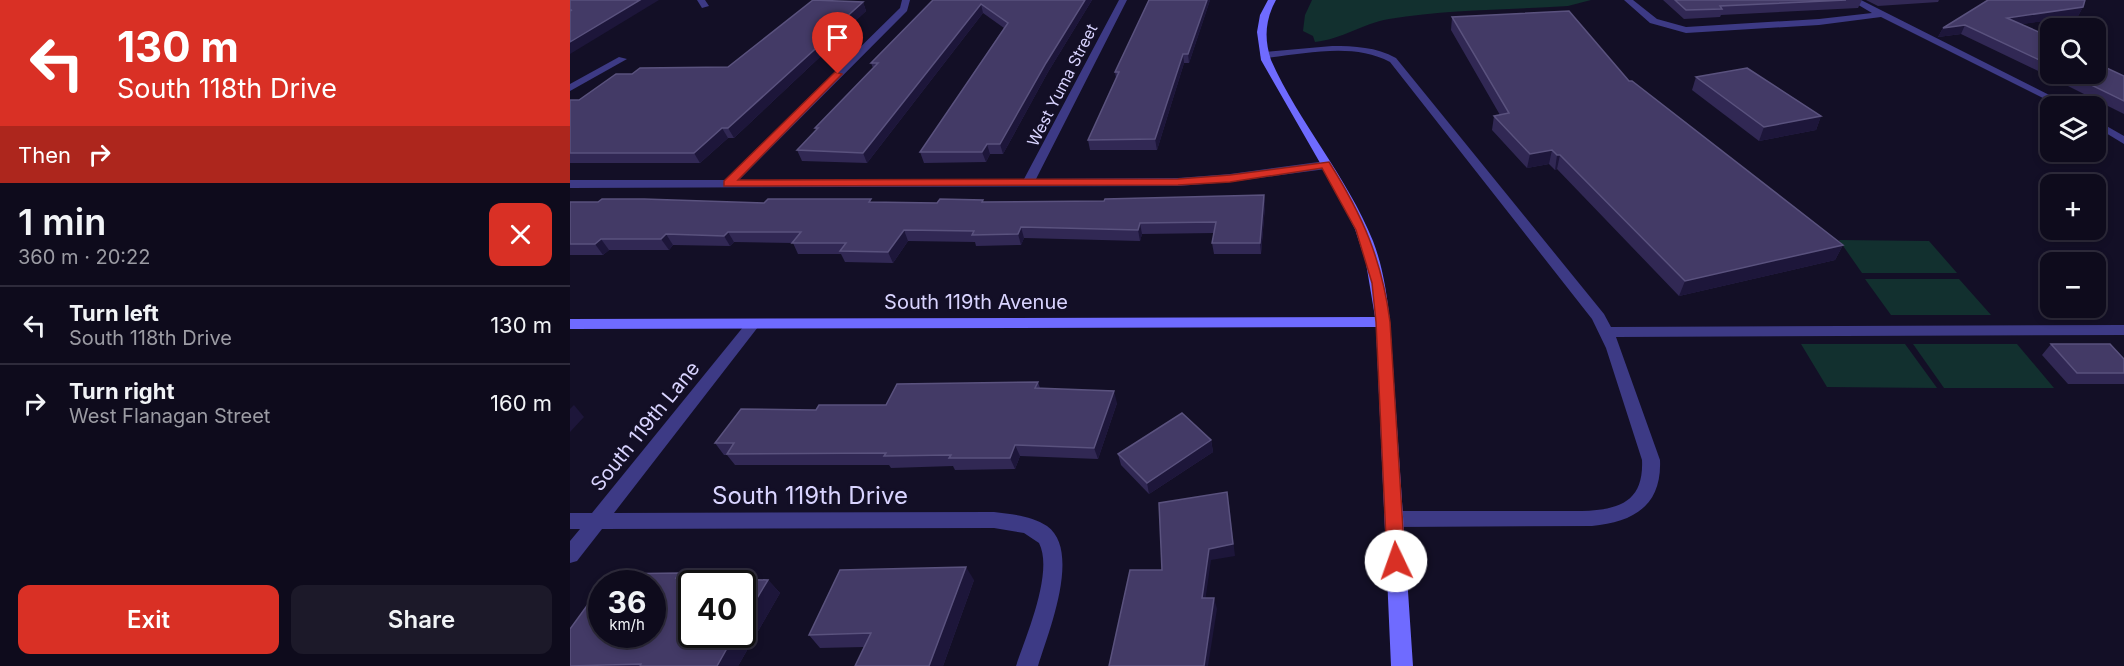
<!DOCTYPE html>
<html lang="en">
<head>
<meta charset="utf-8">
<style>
	:root { --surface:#0e0b1c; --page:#1c1929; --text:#f1f3f6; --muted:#9b9ba3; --line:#2e2b3b; --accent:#d93025 }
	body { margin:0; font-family:Inter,sans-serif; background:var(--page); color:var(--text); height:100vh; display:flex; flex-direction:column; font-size:22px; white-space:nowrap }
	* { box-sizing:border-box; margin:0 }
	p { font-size:20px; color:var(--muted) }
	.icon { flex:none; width:33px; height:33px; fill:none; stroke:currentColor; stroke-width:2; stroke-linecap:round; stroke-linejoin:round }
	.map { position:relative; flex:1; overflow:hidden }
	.details { display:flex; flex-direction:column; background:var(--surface); width:570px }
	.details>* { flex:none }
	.banner { background:#d93025; color:#fff; overflow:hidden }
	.buttons { position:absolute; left:1470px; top:18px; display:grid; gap:12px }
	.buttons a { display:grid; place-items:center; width:66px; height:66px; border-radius:12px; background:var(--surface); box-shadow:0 3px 9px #0003,0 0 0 2px var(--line); font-size:30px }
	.speed { position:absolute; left:18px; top:570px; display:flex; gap:12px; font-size:30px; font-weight:700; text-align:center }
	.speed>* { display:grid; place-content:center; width:78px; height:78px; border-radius:50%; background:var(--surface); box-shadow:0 3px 9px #0003,0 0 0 2px var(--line); line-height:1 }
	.speed small { font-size:15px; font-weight:400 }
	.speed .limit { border:3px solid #111; border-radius:9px; background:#fff; color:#111 }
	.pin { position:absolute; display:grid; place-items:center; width:51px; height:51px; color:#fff; margin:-62px -26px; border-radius:50% 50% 50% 0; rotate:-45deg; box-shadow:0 0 6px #0007 }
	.pin .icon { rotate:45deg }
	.me { position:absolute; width:66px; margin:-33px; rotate:357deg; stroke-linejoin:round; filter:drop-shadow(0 0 4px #0008) }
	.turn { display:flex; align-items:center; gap:21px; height:126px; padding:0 18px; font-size:27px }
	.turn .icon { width:78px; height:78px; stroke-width:2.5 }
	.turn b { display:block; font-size:42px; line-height:51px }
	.then { display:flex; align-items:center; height:57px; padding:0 18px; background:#0003; gap:12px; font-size:22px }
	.round { display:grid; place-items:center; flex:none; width:63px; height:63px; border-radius:12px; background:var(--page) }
	.summary { display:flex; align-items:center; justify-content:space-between; height:102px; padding:0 18px }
	h1 { font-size:36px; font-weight:600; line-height:45px }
	.primary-button { display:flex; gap:12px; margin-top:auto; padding:12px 18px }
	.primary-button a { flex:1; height:69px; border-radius:12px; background:var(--accent); color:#fff; font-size:24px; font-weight:600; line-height:69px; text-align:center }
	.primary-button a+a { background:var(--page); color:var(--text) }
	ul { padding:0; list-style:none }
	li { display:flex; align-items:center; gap:18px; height:78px; padding:0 18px; border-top:2px solid var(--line) }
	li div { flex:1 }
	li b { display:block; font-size:22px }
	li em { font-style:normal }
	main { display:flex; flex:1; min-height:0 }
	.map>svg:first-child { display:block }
	.green { fill:#12302f }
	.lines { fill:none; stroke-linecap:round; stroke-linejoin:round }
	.lane { fill:#3d3a85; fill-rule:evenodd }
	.street { fill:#3d3a85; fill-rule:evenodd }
	.secondary { fill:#6f6bff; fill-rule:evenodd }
	.wall { fill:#312854 }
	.shaded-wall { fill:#1d163a }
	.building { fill:#433a66; stroke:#5a527e; stroke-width:1.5 }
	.route { fill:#d93025; stroke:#8d1f18; stroke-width:1.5 }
	.labels { text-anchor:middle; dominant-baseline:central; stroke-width:5; stroke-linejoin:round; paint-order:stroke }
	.far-street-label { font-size:16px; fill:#d9d4ff; stroke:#130f26 }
	.street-label { font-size:20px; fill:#d9d4ff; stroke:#130f26 }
	.near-street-label { font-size:24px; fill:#d9d4ff; stroke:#130f26 }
</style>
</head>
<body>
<main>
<section class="details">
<div class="banner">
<div class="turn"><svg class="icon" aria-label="left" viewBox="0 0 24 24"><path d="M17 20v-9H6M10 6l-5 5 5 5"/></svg><div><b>130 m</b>South 118th Drive</div></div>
<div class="then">Then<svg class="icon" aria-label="right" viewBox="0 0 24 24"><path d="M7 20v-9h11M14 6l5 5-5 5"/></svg></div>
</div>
<div class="summary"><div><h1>1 min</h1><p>360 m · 20:22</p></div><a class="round" style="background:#d93025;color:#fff"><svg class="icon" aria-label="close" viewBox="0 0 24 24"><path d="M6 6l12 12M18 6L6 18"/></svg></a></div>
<ul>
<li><svg class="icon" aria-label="left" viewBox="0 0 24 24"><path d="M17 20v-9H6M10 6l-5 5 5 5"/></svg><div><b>Turn left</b><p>South 118th Drive</p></div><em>130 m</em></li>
<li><svg class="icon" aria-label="right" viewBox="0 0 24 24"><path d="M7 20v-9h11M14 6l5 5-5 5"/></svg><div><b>Turn right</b><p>West Flanagan Street</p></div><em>160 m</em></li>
</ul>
<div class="primary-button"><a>Exit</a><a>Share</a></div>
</section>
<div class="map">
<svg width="1554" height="666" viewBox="0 0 1554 666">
	<rect width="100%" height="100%" fill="#130f26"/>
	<g class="green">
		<path d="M742,0H1021L998,6C939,10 878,9 819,19C791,24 773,39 745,42L743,36L733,31L735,15Z"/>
		<path d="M1269,240L1359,241L1387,273H1292Z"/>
		<path d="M1295,279H1389L1421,315H1321Z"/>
		<path d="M1231,344H1335L1367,388L1257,387Z"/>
		<path d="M1343,344H1447L1484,388H1374Z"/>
	</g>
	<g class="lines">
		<path class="lane" d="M762,46C785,46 806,47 826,58L1034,314L1041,327L1554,325V335L1046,337L1090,460C1092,506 1063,522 1022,526L824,527L817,524L815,519L817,514L824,511H1012C1049,510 1074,502 1072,460L1036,348L1022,319L820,62C783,42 735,54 695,58L690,55L695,52Z"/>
		<g class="street">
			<path d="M127,0H135L139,6L132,8Z"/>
			<path d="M332,0H340L337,11L169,180L454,179L549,0H557L466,179L608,178L660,174L756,161L762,165L756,169L660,182L608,186L0,188V180H155L330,8Z"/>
			<path d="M1054,0H1063L1087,19L1116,27L1249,19L1302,13L1280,0H1291L1501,106H1489L1311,17L1249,25L1116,33L1080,23Z"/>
			<path d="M49,57L57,59L0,91V84Z"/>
			<path d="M1526,120L1554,136V144L1526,127Z"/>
			<path d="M183,319L188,321L190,324L188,327L44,513L424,512C442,514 462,516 477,526C512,551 478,633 468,666H446C456,636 484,572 469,543L454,533L424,528L32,529L7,561L0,563V541L10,529H0V513H22L178,321Z"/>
		</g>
		<path class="secondary" d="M698,0H706C695,20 694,39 701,60C729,123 777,176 803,241C813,267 817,295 820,322L843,666H821L806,327L0,329V319L805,317L796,263L785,229L761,182L691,60L687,32L690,15Z"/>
	</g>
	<g class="wall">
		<path d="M363,0H522L478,72L433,154H420L416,162L354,163L350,152L434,28L413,13L297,163L232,161L227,150L246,130L245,128L303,68L301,63Z"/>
		<path d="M579,0H640L619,63H614L587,150H520L518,140L546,78L545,72Z"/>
		<path d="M1093,0H1292L1288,8L1151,15L1150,17L1114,19Z"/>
		<path d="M1296,0H1369L1368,2L1308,6Z"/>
		<path d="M293,2L296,11L267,38L268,40L164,138H158L130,163H0V100H9L62,74L158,67Z"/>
		<path d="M1513,7L1508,16L1451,24L1480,37V74H1526L1528,64L1554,76V114L1488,81L1490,75L1481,77L1391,34L1368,37L1373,28Z"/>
		<path d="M882,17L1059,81L1273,245L1265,260L1109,296L987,169L985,170L979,164L957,168L922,130L924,116L930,115L881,30Z"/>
		<path d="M1126,77L1251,116L1246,130L1189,141L1122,90Z"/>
		<path d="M694,195L695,206L691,254H644L642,243L644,233L572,234L570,241L454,238L451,245L406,246L405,242L338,241L323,263L275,262L271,254H228L223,243L164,242L160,246L103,245L99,250H39L33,255H0V202L194,203L303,202L367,203L534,201Z"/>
		<path d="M1481,344L1554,359V384H1498L1472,355Z"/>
		<path d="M468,382L470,388L547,403L528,459L450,456L445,469L385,470L383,466L321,468L319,465H165L157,455H154L145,443L246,410L316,405Z"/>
		<path d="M641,440L643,452L579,494L551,465L548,454Z"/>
		<path d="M114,578L198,580L210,593L168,666H0Z"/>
		<path d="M404,580L373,666H285L294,647L250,648L239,635Z"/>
	</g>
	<g class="shaded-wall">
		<path d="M70,0H89L0,54V42Z"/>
		<path d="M515,0H522L478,72L433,154L430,144L476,63Z"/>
		<path d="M637,0H640L619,63L618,54Z"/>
		<path d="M293,2L296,11L267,38L268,40L164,138L158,128Z"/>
		<path d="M411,4L413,13L297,163L293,153Z"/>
		<path d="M1513,7L1508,16L1433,27L1437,18Z"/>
		<path d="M1395,25L1391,34L1368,37L1373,28Z"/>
		<path d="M613,54L614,63L587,150L585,139Z"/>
		<path d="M1532,59L1526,69V60Z"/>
		<path d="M1483,74H1492L1490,75L1481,77Z"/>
		<path d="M1251,116L1246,130L1189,141L1194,127Z"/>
		<path d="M152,128L158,138L130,163L124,153Z"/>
		<path d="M417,144L420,154L416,162L412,152Z"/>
		<path d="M982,150L979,164L957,168L960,154Z"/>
		<path d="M987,155H990L987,169L985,170Z"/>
		<path d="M694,195L695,206L691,254L690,243Z"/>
		<path d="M570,223L572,234L570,241L568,230Z"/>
		<path d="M451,227L454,238L451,245L448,234Z"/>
		<path d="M334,230L338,241L323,263L318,252Z"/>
		<path d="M158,232L164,242L160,246L154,236Z"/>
		<path d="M96,234L103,245L99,250L91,239Z"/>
		<path d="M31,239L39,250L33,255L25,244Z"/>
		<path d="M1273,245L1265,260L1109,296L1115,281Z"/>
		<path d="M544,391L547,403L528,459L524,448Z"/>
		<path d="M4,405L14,417L0,432V409Z"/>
		<path d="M641,440L643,452L579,494L577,483Z"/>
		<path d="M445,445L450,456L445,469L440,458Z"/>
		<path d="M659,503L665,556L641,560L634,609L632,598L639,549Z"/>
		<path d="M396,567L404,580L373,666H359Z"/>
		<path d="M109,573L122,586L106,578Z"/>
		<path d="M198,580L210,593L168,666H147L165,634H172V623Z"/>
		<path d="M644,598L647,609L638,666H634Z"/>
	</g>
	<g class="building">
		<path d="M0,0H70L0,42V11L2,10H0Z"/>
		<path d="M243,0L293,2L261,31H265L158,128H152L124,153H0V100H9L46,74H62L70,68L158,67Z"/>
		<path d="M363,0H515L476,63L430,144H417L412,152H350L438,23L411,4L293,153L227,150L248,128H245L308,63H301Z"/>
		<path d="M579,0H637L618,54H613L585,139L518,140L549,72H545Z"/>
		<path d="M1105,0H1276L1150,6L1152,9L1116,10Z"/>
		<path d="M1418,0H1515L1513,7L1437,18L1480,37V65L1395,25L1373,28Z"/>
		<path d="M999,11L1059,81H1062L1273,245L1115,281L990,155H987L982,150L960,154L924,116L939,113L882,17Z"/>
		<path d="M1526,57L1532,59L1526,60Z"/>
		<path d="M1526,63L1554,76V101L1499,74H1526Z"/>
		<path d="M1177,68L1251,116L1194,127L1126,77Z"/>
		<path d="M694,195L690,243H642L646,222L570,223L568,230L451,227L448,234L402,235L404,231L334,230L318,252L270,251L276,243H222L231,232H158L154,236L96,234L91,239H31L25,244H0V202H28L32,199H74L194,203L198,199H301L299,202L367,203L370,199L413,200L412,202L534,201L535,199Z"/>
		<path d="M1481,344H1540L1554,359V373H1507Z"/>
		<path d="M468,382L465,388L544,391L524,448L445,445L440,458H379L381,455L314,456L316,453L157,454L164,443H145L171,409L246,410L249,405H316L327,384Z"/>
		<path d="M612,413L641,440L577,483L548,454Z"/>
		<path d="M657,492L663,544L639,549L632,598H644L634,666H539L560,570H592L589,503Z"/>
		<path d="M396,567L359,666H285L301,633L239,635L270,570Z"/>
		<path d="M109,573L106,578L198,580L172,623V584H122V634H165L147,666H70L71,664L0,666V629L32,585V634H82V584H32L39,574Z"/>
	</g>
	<path class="route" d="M265,72L272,74L168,180L608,179L660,175L759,162C793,216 812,260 820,322L835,561L833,566L826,568L820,566L817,561L806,322L802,283L786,230L752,168L660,182L608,185L154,186V181Z"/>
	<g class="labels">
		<g class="far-street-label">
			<text transform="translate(492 85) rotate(-63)">West Yuma Street</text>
		</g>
		<g class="street-label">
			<text x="406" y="302">South 119th Avenue</text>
			<text transform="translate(75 426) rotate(-51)">South 119th Lane</text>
		</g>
		<g class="near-street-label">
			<text x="240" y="495">South 119th Drive</text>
		</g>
	</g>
</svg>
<div class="buttons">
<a><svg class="icon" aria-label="search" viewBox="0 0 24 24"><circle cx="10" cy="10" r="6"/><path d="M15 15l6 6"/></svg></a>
<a><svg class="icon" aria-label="layers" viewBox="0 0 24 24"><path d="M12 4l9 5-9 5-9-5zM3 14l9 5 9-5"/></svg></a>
<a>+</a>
<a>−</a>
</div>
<div class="speed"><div>36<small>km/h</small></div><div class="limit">40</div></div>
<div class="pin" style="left:268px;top:74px;background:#d93025"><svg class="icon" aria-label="arrive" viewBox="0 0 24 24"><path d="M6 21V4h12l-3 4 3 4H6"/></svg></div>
<svg class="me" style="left:826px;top:561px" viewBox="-20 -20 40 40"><circle r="19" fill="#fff"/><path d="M0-13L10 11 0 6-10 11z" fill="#d93025"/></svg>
</div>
</main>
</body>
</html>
